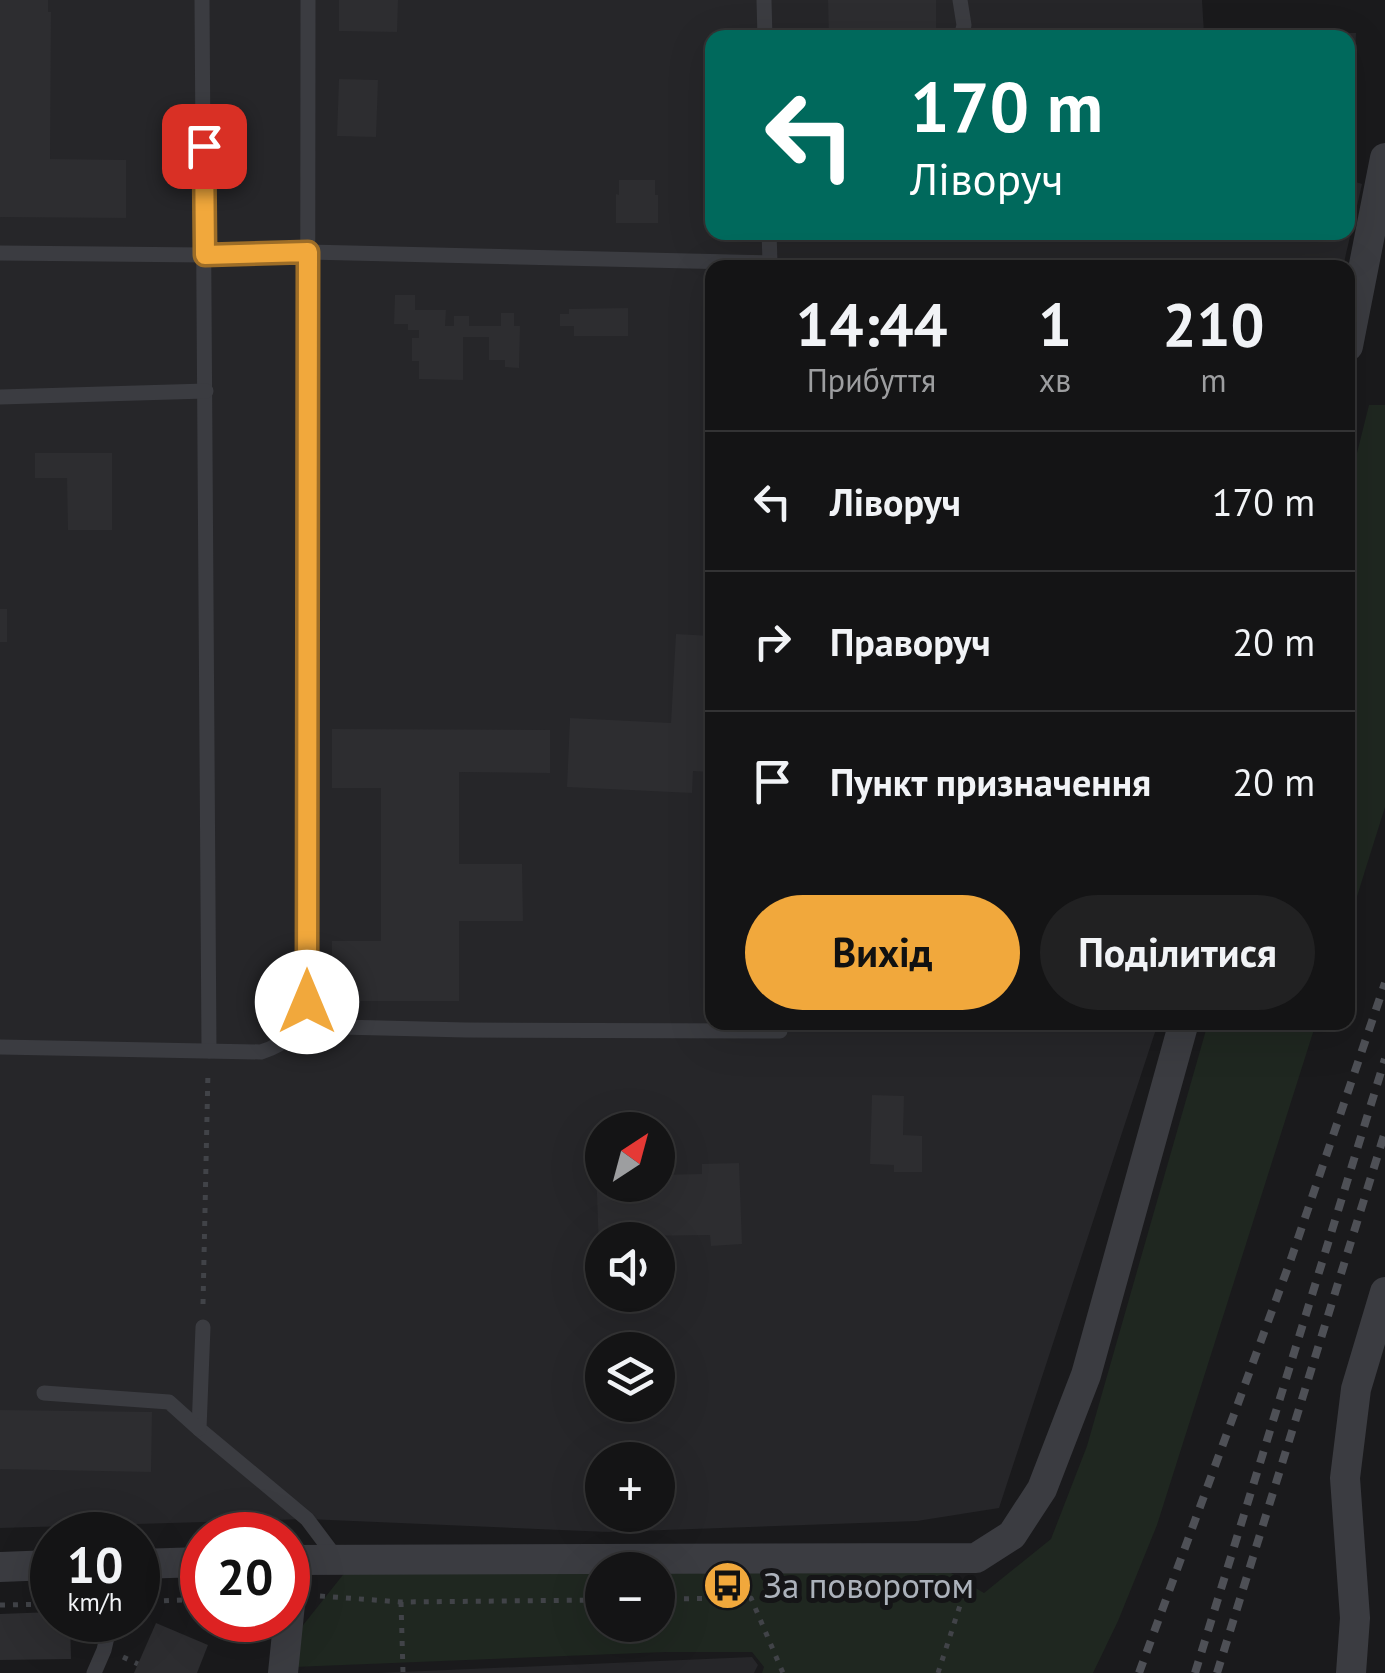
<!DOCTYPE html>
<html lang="uk">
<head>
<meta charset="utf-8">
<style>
	:root { --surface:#141415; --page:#212122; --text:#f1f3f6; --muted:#9d9ea0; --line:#333334; --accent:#f1a83c }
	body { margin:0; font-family:"PT Sans",sans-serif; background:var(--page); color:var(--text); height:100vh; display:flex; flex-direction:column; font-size:38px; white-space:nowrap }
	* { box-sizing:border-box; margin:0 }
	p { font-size:32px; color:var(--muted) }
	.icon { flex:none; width:55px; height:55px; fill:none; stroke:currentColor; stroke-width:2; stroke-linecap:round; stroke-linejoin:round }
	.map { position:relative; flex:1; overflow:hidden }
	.panel { position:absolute; left:705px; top:260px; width:650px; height:770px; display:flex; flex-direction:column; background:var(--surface); border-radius:20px; box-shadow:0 10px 40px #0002,0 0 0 2px var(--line) }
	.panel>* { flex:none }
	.guide { position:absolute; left:705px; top:30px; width:650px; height:210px; border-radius:20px; box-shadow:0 10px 40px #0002,0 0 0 2px var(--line); background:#00695c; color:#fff; overflow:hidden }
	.needle { width:65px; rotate:36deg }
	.tools { position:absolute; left:585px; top:1112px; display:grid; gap:20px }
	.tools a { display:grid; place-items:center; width:90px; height:90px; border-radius:50%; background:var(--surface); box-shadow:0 10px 40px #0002,0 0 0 2px var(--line); font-size:50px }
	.speed { position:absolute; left:30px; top:1512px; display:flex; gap:20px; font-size:50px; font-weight:700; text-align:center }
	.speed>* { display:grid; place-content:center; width:130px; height:130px; border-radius:50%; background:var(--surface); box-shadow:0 10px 40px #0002,0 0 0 2px var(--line); line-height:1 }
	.speed small { font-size:25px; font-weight:400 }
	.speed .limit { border:15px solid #d22; background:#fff; color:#111 }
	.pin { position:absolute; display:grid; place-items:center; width:85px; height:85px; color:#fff; margin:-42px; border-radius:20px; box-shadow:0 5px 15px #0006 }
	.me { position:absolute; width:110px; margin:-55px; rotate:0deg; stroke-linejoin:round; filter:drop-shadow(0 0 8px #0008) }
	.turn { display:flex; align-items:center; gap:35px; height:210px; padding:0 40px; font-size:45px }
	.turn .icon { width:130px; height:130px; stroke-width:2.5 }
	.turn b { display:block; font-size:70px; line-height:85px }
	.eta { display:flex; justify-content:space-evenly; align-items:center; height:170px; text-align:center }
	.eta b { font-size:60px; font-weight:700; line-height:70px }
	.primary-button { display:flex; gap:20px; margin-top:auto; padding:20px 40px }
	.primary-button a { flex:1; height:115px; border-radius:60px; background:var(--accent); color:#111; font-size:40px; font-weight:700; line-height:115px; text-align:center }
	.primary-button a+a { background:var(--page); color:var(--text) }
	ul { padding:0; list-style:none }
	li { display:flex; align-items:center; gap:30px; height:140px; padding:0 40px; border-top:2px solid var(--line) }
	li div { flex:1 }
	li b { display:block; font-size:38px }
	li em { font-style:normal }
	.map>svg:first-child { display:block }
	.built { fill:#262629; fill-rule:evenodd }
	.green { fill:#1f2720; fill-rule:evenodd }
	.building { fill:#2d2d30 }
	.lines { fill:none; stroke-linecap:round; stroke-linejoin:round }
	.path { stroke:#414348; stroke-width:5; stroke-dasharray:5 8; stroke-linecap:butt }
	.lane { stroke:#3b3c41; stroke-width:15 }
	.street { stroke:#3b3c41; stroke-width:30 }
	.rail { stroke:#4e5056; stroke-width:8; stroke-dasharray:12 10; stroke-linecap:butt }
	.route-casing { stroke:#9d6d27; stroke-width:25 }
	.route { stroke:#f1a83c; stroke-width:18 }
	.labels { text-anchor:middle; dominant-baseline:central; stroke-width:10; stroke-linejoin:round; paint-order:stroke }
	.poi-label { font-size:35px; fill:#acb2bb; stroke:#151517; text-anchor:start }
</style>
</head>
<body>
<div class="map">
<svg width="1385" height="1673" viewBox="0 0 1385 1673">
	<rect width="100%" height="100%" fill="#1a1a1c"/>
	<g class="built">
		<path d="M0,0H1202L1204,34L1356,33L1349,180L1362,184L1343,267L712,268V1022L1158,1023L999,1508L917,1521L608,1532L307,1519L0,1528ZM712,38H1348V232H712ZM602,1130H658V1185H602ZM602,1240H658V1295H602ZM602,1350H658V1405H602ZM602,1460H658V1515H602Z"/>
		<path d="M752,1657L758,1665L754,1673H378Z"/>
	</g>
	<g class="green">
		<path d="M1369,405H1385V807L1348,925V489Z"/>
		<path d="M1208,1023H1316L1157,1525L1118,1621L1093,1673H762L764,1667L752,1652H666L269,1668L346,1571L941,1567L984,1593L1051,1539L1087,1446ZM602,1570H658V1625H602Z"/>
	</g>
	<g class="building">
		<path d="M0,0H48V12H51L50,159L126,160V218L0,217Z"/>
		<path d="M339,0H398L397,32L339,31Z"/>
		<path d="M828,0H936V38H829Z"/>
		<path d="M339,79L378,80L376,137L337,136Z"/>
		<path d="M619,180H655V195H658V223H616V194L619,195Z"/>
		<path d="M395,295H415V310H446L445,326H454V316H469V326H501V313H514V326H520L519,368L505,367V360H489V337H463V380L419,379V361H412V338H419V330H408V324H394Z"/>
		<path d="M628,308V336H574V326H560V314H569V309Z"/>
		<path d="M35,453H112V530H68L67,478H35Z"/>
		<rect x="0" y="609" width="7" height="33"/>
		<path d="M676,634L712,636V772L693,771L692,793L567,787L570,718L671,723Z"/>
		<path d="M332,729L550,730V773L459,772V864H522L523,921H459V1001H332V941H381V788H332Z"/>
		<path d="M872,1095L904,1096L903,1135L922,1136V1172H894V1165L870,1164Z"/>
		<path d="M739,1163L742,1244L711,1246L710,1235L637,1236V1240H602V1249H599L596,1167H602V1185H658V1175L702,1174V1164Z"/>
		<path d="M0,1410L152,1412L151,1472L0,1469Z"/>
		<path d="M52,1612V1620H70L71,1659L0,1660V1614Z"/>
		<path d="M156,1623L208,1645L197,1673H134Z"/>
	</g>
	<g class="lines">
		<g class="path">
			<path d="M203,1304L208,1070"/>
			<path d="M320,1596L401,1602L602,1600"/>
			<path d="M658,1599L751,1598L783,1673"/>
			<path d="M138,1602L202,1599"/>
			<path d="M401,1602L403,1673"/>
			<path d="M0,1605L52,1604"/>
			<path d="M123,1657L138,1664"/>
			<path d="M938,1673L967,1584"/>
		</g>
		<g class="lane">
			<path d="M202,0L209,1051"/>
			<path d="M764,0L765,38"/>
			<path d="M960,0L964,25L961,38"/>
			<path d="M769,232L770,263"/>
			<path d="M0,253L205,255L308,252L770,263V268"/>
			<path d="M0,397L206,391"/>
			<path d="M298,1026L466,1030L780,1031V1022"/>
			<path d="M0,1047L261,1052C287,1044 301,1029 307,1002L308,0"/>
			<path d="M203,1327L199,1429L307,1519L337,1559"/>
			<path d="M44,1393L169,1402L199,1429"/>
			<path d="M94,1673L104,1650L111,1620"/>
		</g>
		<g class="street">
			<path d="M1348,346L1385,158"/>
			<path d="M288,1560L976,1558L1012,1535L1042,1489L1086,1375L1184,1022"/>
			<path d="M138,1564L202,1562"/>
			<path d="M0,1567L52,1565"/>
			<path d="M283,1673L291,1594L288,1579"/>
			<path d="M1351,1673L1355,1618L1345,1478L1356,1389L1385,1292"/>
		</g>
		<g class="rail">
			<path d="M1139,1673L1291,1259L1385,983"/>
			<path d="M1195,1673L1385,1059"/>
			<path d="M1217,1673L1385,1132"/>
		</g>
	</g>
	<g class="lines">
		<defs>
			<path id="route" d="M204,146L205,255L308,252L307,1002"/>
		</defs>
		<use href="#route" class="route-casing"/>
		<use href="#route" class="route"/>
	</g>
	<defs>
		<symbol id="bus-disc" viewBox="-11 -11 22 22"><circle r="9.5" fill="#f1a83c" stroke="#151517"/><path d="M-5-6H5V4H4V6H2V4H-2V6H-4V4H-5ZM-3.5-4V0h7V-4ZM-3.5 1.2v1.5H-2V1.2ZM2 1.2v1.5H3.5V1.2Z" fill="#111"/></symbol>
	</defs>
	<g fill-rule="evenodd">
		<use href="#bus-disc" x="700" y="1558" width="55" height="55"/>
	</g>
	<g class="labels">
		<g class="poi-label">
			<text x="763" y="1585">За поворотом</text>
		</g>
	</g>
</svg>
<div class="tools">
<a><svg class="needle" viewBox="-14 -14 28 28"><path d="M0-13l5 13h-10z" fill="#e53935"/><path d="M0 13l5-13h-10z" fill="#9d9ea0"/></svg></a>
<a><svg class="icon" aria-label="sound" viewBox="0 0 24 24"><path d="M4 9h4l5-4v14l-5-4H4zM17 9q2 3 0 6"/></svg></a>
<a><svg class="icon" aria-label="layers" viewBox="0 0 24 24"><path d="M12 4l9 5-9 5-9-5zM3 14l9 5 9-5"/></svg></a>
<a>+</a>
<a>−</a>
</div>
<div class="speed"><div>10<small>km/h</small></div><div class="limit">20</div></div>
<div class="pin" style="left:204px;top:146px;background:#d93025"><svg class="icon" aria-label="arrive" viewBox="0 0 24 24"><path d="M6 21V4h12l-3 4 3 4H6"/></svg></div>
<svg class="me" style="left:307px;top:1002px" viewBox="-20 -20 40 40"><circle r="19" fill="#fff"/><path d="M0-13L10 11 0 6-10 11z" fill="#f1a83c"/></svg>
<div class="guide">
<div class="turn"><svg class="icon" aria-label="left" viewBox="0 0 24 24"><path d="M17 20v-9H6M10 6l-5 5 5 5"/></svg><div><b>170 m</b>Ліворуч</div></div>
</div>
<section class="panel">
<div class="eta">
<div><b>14:44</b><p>Прибуття</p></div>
<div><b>1</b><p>хв</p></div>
<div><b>210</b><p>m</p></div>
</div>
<ul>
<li><svg class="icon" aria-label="left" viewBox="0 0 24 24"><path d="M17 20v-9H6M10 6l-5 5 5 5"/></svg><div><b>Ліворуч</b></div><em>170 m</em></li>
<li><svg class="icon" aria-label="right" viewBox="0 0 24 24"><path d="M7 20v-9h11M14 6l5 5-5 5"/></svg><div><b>Праворуч</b></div><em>20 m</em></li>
<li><svg class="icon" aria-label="arrive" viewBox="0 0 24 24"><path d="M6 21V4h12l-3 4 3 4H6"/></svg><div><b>Пункт призначення</b></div><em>20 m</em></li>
</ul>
<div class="primary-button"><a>Вихід</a><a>Поділитися</a></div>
</section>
</div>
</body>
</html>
